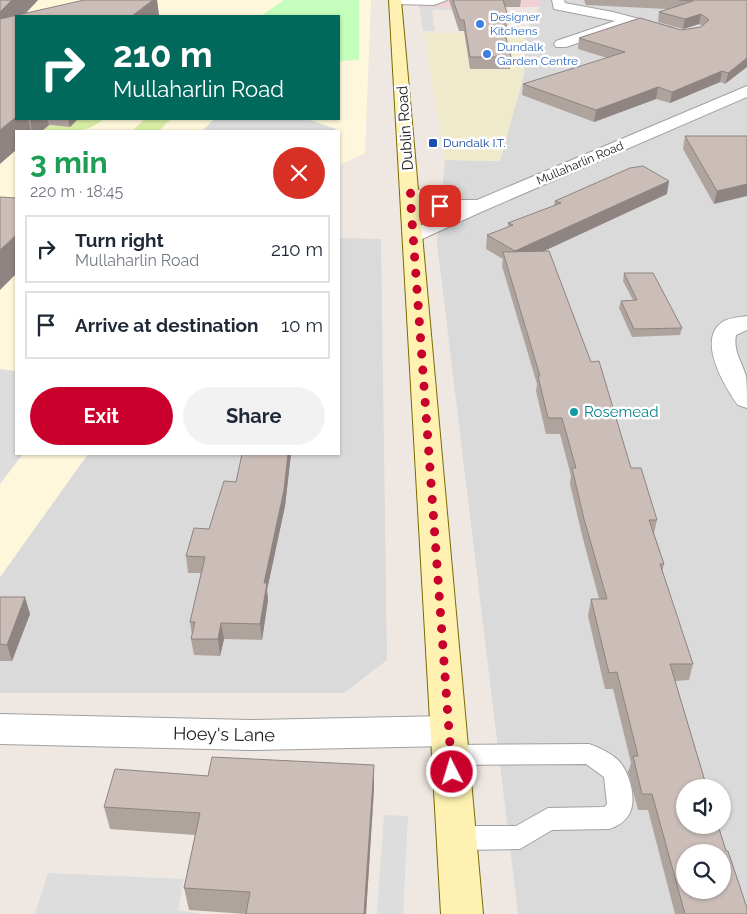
<!DOCTYPE html>
<html lang="en">
<head>
<meta charset="utf-8">
<style>
	:root { --surface:#fff; --page:#f2f2f3; --text:#1f2937; --muted:#747a83; --line:#e0e1e3; --accent:#ca002c }
	body { margin:0; font-family:Raleway,sans-serif; background:var(--page); color:var(--text); height:100vh; display:flex; flex-direction:column; font-size:19px; white-space:nowrap }
	* { box-sizing:border-box; margin:0 }
	p { font-size:16px; color:var(--muted) }
	.icon { flex:none; width:28px; height:28px; fill:none; stroke:currentColor; stroke-width:2; stroke-linecap:round; stroke-linejoin:round }
	.map { position:relative; flex:1; overflow:hidden }
	.drawer { position:absolute; left:15px; top:130px; width:325px; height:325px; display:flex; flex-direction:column; background:var(--surface); border-radius:0px; box-shadow:0 1px 4px #0004 }
	.drawer>* { flex:none }
	.top-card { position:absolute; left:15px; top:15px; width:325px; height:105px; border-radius:0px; box-shadow:0 1px 4px #0004; background:#00695c; color:#fff; overflow:hidden }
	.fabs { position:absolute; left:676px; top:779px; display:grid; gap:10px }
	.fabs a { display:grid; place-items:center; width:55px; height:55px; border-radius:50%; background:var(--surface); box-shadow:0 1px 4px #0004; font-size:25px }
	.pin { position:absolute; display:grid; place-items:center; width:42px; height:42px; color:#fff; margin:-21px; border-radius:10px; box-shadow:0 2px 8px #0006 }
	.me { position:absolute; width:55px; margin:-28px; rotate:355deg; stroke-linejoin:round; filter:drop-shadow(0 0 4px #0008) }
	.turn { display:flex; align-items:center; gap:18px; height:105px; padding:0 15px; font-size:22px }
	.turn .icon { width:65px; height:65px; stroke-width:2.5 }
	.turn b { display:block; font-size:35px; line-height:42px }
	.round { display:grid; place-items:center; flex:none; width:52px; height:52px; border-radius:26px; background:var(--page) }
	.overview { display:flex; align-items:center; justify-content:space-between; height:85px; padding:0 15px }
	h1 { font-size:30px; font-weight:700; line-height:38px; color:#1e9e55 }
	.cta { display:flex; gap:10px; margin-top:auto; padding:10px 15px }
	.cta a { flex:1; height:58px; border-radius:30px; background:var(--accent); color:#fff; font-size:20px; font-weight:700; line-height:58px; text-align:center }
	.cta a+a { background:var(--page); color:var(--text) }
	ul { padding:0; list-style:none }
	li { display:flex; align-items:center; gap:15px; height:68px; margin:0 10px 8px; padding:0 5px; border:2px solid var(--line); border-radius:0px }
	li div { flex:1 }
	li b { display:block; font-size:19px }
	li em { font-style:normal }
	.map>svg:first-child { display:block }
	.residential { fill:#dbdada; fill-rule:evenodd }
	.commercial { fill:#f1d0d6 }
	.education { fill:#fff7db; fill-rule:evenodd }
	.farmland { fill:#f0eacc }
	.grass { fill:#d8eda4 }
	.park { fill:#c4fdbc }
	.parking { fill:#ddd }
	.lines { fill:none; stroke-linecap:round; stroke-linejoin:round }
	.service-casing { stroke:#a1a1a1; stroke-width:2 }
	.minor-casing { stroke:#a1a1a1; stroke-width:2 }
	.secondary-casing { stroke:#786c00; stroke-width:2 }
	.service { fill:#fff; fill-rule:evenodd }
	.minor { fill:#fff; fill-rule:evenodd }
	.secondary { fill:#fef1b2; fill-rule:evenodd }
	.wall { fill:#afa39e }
	.shaded-wall { fill:#8e8481 }
	.building { fill:#cbbdb8; stroke:#8e8481; fill-rule:evenodd }
	.route { stroke:#ca002c; stroke-width:9; stroke-dasharray:0 16.2 }
	.shop-dot { fill:#3f7fe0; stroke:#fff; stroke-width:2 }
	.transit-dot { fill:#1a4fb4; stroke:#fff; stroke-width:2 }
	.culture-dot { fill:#0f9aa8; stroke:#fff; stroke-width:2 }
	.labels { text-anchor:middle; dominant-baseline:central; stroke-width:5; stroke-linejoin:round; paint-order:stroke }
	.far-shop-label { font-size:12px; fill:#366cbe; stroke:#fff; text-anchor:start }
	.far-transit-label { font-size:12px; fill:#164399; stroke:#fff; text-anchor:start }
	.far-street-label { font-size:12px; fill:#1d1d1d; stroke:#fff }
	.street-label { font-size:15px; fill:#1d1d1d; stroke:#fff }
	.culture-label { font-size:15px; fill:#0d838f; stroke:#fff; text-anchor:start }
	.near-street-label { font-size:18px; fill:#1d1d1d; stroke:#fff }
</style>
</head>
<body>
<div class="map">
<svg width="747" height="914" viewBox="0 0 747 914">
	<rect width="100%" height="100%" fill="#efe8e2"/>
	<g class="residential">
		<path d="M538,0H747V914H518L437,243L445,160L500,161L524,74L525,33L540,7ZM685,788H722V825H685ZM685,852H722V890H685Z"/>
		<path d="M339,238L381,239L387,660L344,693H0V577L88,454H339Z"/>
	</g>
	<path class="commercial" d="M418,0H538L540,7H419Z"/>
	<path class="education" d="M0,0H371L365,153L339,165V131H16V454H88L0,577ZM16,16H339V119H16Z"/>
	<path class="farmland" d="M507,22L508,33H525L524,74L500,161L445,160L424,33H468Z"/>
	<g class="grass">
		<path d="M79,119L102,120C81,139 48,129 22,127L26,124L70,127Z"/>
		<path d="M145,119H171L159,131H132Z"/>
	</g>
	<path class="park" d="M284,0H359V60L339,61V16H261Z"/>
	<g class="parking">
		<path d="M419,7H481V10H432L435,31H423Z"/>
		<path d="M214,119H296L310,120L336,129L334,131H202Z"/>
		<path d="M0,369L16,371V454H23L0,484Z"/>
		<path d="M384,815L408,816L403,914H377Z"/>
		<path d="M48,873L184,879L178,910L203,914H35Z"/>
	</g>
	<g class="lines">
		<defs>
			<g id="service">
				<path d="M393,0H447L434,5L395,4L391,2Z"/>
				<path d="M589,744C600,748 611,753 619,761C630,773 638,802 628,816C623,823 616,827 609,829L552,830L520,849L457,850L448,846L444,838L448,830L457,826H516L548,808L604,807L607,804L604,777L586,764L451,765L443,762L439,755L443,748L451,745Z"/>
			</g>
			<g id="minor">
				<path d="M552,0H564L565,3L613,12L673,28L675,31L668,35L630,25L566,47H556L554,44L556,41L615,21L554,9Z"/>
				<path d="M747,86V97L481,212L420,240L413,242L406,240L403,236L406,232L451,212L420,205L403,197L401,193L403,189H417L443,200H477Z"/>
				<path d="M747,316V330L736,335C733,351 742,362 746,376C747,385 747,398 747,408L738,405C725,387 695,338 724,321C730,318 740,317 747,316Z"/>
				<path d="M0,714L250,720L448,716L461,720L466,731L461,742L448,746L250,750L0,744Z"/>
			</g>
			<path id="secondary" d="M389,0H401L483,914H441Z"/>
		</defs>
		<use href="#service" class="service-casing"/>
		<use href="#minor" class="minor-casing"/>
		<use href="#secondary" class="secondary-casing"/>
		<use href="#service" class="service"/>
		<use href="#minor" class="minor"/>
		<use href="#secondary" class="secondary"/>
	</g>
	<g class="wall">
		<path d="M0,0H38L25,13L157,0L159,16H16V119H78L70,127L49,125L42,131H16Z"/>
		<path d="M449,0H521L520,7H505L508,16L507,27L503,26L511,57L510,69H470L464,31H459Z"/>
		<path d="M584,0H747L725,84L720,82L670,103L656,99L594,122L522,95L523,84L607,58L578,49L579,38L681,30L701,27L702,26L699,24L683,29L658,22L659,12L667,9L586,5Z"/>
		<path d="M685,136H747L714,204L683,149Z"/>
		<path d="M667,194L543,251L631,468L657,520L654,533L664,564L662,573L693,664L689,680L675,681L726,851L747,914H675L648,810H638L628,772L631,763L613,689H605L588,616L591,599H599L582,535L570,484L571,476L560,434H546L536,391L537,384L502,266L503,259L486,249L487,235L508,227V223L554,206L555,201Z"/>
		<path d="M624,273L682,328L680,335L632,337L619,308L621,301L633,300L623,281Z"/>
		<path d="M242,454H291L285,506L267,590L268,600L262,640L224,639L220,656L194,655L191,639L192,635L190,622L201,573H188L186,556L209,529L236,482Z"/>
		<path d="M0,597L30,614L12,661H0Z"/>
		<path d="M374,788L366,914H246L189,910L184,888L195,835L110,829L104,807Z"/>
	</g>
	<g class="shaded-wall">
		<path d="M12,0H38L0,41V12Z"/>
		<path d="M153,0H157L159,16H132Z"/>
		<path d="M701,14L699,24L683,29L685,19Z"/>
		<path d="M747,58V67L725,84L728,73Z"/>
		<path d="M722,71L720,82L670,103L672,92Z"/>
		<path d="M658,87L656,99L594,122L596,110Z"/>
		<path d="M16,117V119H28L31,131H16V150L0,164V130Z"/>
		<path d="M30,119H47L49,125L42,131H32Z"/>
		<path d="M68,119H78L70,127Z"/>
		<path d="M669,181L667,194L514,265L515,251Z"/>
		<path d="M747,184V196L714,204L717,191Z"/>
		<path d="M16,235V274L0,290V250Z"/>
		<path d="M288,454H291L285,506L267,590L268,600L262,640L260,624L264,583Z"/>
		<path d="M25,597L30,614L12,661L7,645Z"/>
		<path d="M221,623L224,639L220,656L218,639Z"/>
		<path d="M374,765V788L366,914H364Z"/>
	</g>
	<g class="building">
		<path d="M0,0H12L0,12Z"/>
		<path d="M84,0H153L132,16H16V117L0,130V19Z"/>
		<path d="M453,0H503L508,16L500,14L511,57H470L464,20H460Z"/>
		<path d="M679,0H747V58L728,73L722,71L672,92L658,87L596,110L523,84L625,52L579,38L640,18L681,30L701,27L709,20L701,14L685,19L659,12L693,1Z"/>
		<path d="M685,136H747V184L717,191Z"/>
		<path d="M643,166L669,181L515,251L487,235L513,225L508,223L561,203L555,201L630,168Z"/>
		<path d="M0,197L16,198V235L0,250Z"/>
		<path d="M549,251L591,362L599,361L631,468H641L657,520H649L664,564H660L693,664H670L707,788H685V825H718L726,851H728L747,908V914H685L652,794H642L633,756H638L617,672L609,673L591,599H607L584,519L572,468H576L562,418H548L538,376H540L503,252ZM685,852H722V890H685Z"/>
		<path d="M624,273H653L682,328L634,329L621,301L637,300Z"/>
		<path d="M242,454H288L284,490L264,583H267L260,624L221,623L218,639H191L195,622H190L205,557L186,556L194,528L209,529L224,481L236,482Z"/>
		<path d="M0,597H25L7,645L0,644Z"/>
		<path d="M212,757L374,765L364,914H246L250,892L184,888L200,813L104,807L115,769L208,776Z"/>
	</g>
	<g class="lines">
		<path class="route" d="M440,206L425,202L410,193L452,772"/>
	</g>
	<g class="shop-dot">
		<circle cx="480" cy="24" r="5"/>
		<circle cx="487" cy="54" r="5"/>
	</g>
	<rect class="transit-dot" x="428" y="138" width="10" height="10" rx="2.5"/>
	<circle class="culture-dot" cx="574" cy="412" r="5"/>
	<g class="labels">
		<g class="far-shop-label">
			<text x="490" y="17">Designer<tspan x="490" dy="14">Kitchens</tspan></text>
			<text x="497" y="47">Dundalk<tspan x="497" dy="14">Garden Centre</tspan></text>
		</g>
		<g class="far-transit-label">
			<text x="443" y="143">Dundalk I.T.</text>
		</g>
		<g class="far-street-label">
			<text transform="translate(580 163) rotate(-23)">Mullaharlin Road</text>
		</g>
		<g class="street-label">
			<text transform="translate(405 128) rotate(-94)">Dublin Road</text>
		</g>
		<g class="culture-label">
			<text x="584" y="412">Rosemead</text>
		</g>
		<g class="near-street-label">
			<text transform="translate(224 734) rotate(1)">Hoey's Lane</text>
		</g>
	</g>
</svg>
<div class="fabs">
<a><svg class="icon" aria-label="sound" viewBox="0 0 24 24"><path d="M4 9h4l5-4v14l-5-4H4zM17 9q2 3 0 6"/></svg></a>
<a><svg class="icon" aria-label="search" viewBox="0 0 24 24"><circle cx="10" cy="10" r="6"/><path d="M15 15l6 6"/></svg></a>
</div>
<div class="pin" style="left:440px;top:206px;background:#d93025"><svg class="icon" aria-label="arrive" viewBox="0 0 24 24"><path d="M6 21V4h12l-3 4 3 4H6"/></svg></div>
<svg class="me" style="left:452px;top:772px" viewBox="-20 -20 40 40"><circle r="17" fill="#ca002c" stroke="#fff" stroke-width="3"/><path d="M0-11L8 9 0 5-8 9z" fill="#fff"/></svg>
<div class="top-card">
<div class="turn"><svg class="icon" aria-label="right" viewBox="0 0 24 24"><path d="M7 20v-9h11M14 6l5 5-5 5"/></svg><div><b>210 m</b>Mullaharlin Road</div></div>
</div>
<section class="drawer">
<div class="overview"><div><h1>3 min</h1><p>220 m · 18:45</p></div><a class="round" style="background:#d93025;color:#fff"><svg class="icon" aria-label="close" viewBox="0 0 24 24"><path d="M6 6l12 12M18 6L6 18"/></svg></a></div>
<ul>
<li><svg class="icon" aria-label="right" viewBox="0 0 24 24"><path d="M7 20v-9h11M14 6l5 5-5 5"/></svg><div><b>Turn right</b><p>Mullaharlin Road</p></div><em>210 m</em></li>
<li><svg class="icon" aria-label="arrive" viewBox="0 0 24 24"><path d="M6 21V4h12l-3 4 3 4H6"/></svg><div><b>Arrive at destination</b></div><em>10 m</em></li>
</ul>
<div class="cta"><a>Exit</a><a>Share</a></div>
</section>
</div>
</body>
</html>
